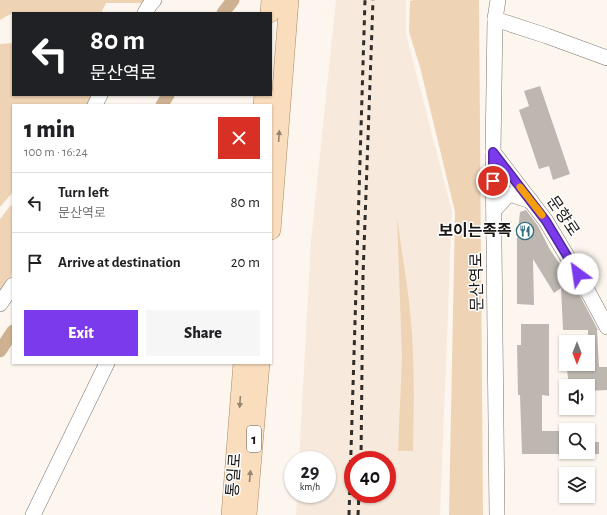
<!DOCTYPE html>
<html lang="en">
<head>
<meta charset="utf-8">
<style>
	:root { --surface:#fff; --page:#f6f6f6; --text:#202124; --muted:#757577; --line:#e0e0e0; --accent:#7c3aed }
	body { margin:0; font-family:"Alegreya Sans","Noto Sans KR",sans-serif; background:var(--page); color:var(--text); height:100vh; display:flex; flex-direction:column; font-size:15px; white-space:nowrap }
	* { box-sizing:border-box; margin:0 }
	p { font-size:13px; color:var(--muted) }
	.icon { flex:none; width:22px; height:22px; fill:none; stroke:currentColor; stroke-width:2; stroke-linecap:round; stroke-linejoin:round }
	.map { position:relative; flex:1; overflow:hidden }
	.details { position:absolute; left:12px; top:104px; width:260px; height:260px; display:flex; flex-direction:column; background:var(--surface); border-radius:0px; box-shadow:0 1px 3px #0004 }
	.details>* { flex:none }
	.top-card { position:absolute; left:12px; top:12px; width:260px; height:84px; border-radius:0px; box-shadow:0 1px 3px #0004; background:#202124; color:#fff; overflow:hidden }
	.needle { width:26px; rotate:180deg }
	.controls { position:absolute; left:559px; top:335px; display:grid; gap:8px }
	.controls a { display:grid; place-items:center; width:36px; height:36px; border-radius:0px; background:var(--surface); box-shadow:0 1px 3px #0004; font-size:20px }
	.speed { position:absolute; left:284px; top:451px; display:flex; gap:8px; font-size:20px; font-weight:700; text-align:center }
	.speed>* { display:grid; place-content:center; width:52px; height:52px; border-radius:50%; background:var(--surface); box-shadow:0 1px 3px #0004; line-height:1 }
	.speed small { font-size:10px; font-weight:400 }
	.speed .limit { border:6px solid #d22; background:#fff; color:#111 }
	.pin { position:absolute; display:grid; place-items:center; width:34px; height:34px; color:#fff; margin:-17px; border:2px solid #fff; border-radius:50%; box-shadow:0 1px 4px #0007 }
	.me { position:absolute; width:44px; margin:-22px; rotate:329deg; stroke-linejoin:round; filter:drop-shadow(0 0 3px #0008) }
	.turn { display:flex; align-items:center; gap:14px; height:84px; padding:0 12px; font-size:18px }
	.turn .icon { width:52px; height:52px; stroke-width:2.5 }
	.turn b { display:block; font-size:28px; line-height:34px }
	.round { display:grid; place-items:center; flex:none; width:42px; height:42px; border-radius:0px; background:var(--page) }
	.overview { display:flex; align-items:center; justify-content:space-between; height:68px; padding:0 12px }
	h1 { font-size:24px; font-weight:800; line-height:30px }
	.cta { display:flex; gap:8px; margin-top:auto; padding:8px 12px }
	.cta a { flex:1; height:46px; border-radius:0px; background:var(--accent); color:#fff; font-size:16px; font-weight:800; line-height:46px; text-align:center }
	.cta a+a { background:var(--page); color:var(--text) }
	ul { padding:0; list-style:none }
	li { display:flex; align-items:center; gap:12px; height:60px; padding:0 12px; border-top:1px solid var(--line) }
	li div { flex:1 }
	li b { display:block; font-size:15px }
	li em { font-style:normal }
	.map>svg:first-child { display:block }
	.built { fill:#f7eadd; fill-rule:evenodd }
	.green { fill:#efd3b5 }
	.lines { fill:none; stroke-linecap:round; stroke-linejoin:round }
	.canal { stroke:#ceb190; stroke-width:13 }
	.building { fill:#beb7b0 }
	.minor-casing { stroke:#7a746d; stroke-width:16 }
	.major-casing { stroke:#a98966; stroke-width:20 }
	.minor { stroke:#fff; stroke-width:15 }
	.major { stroke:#faddbd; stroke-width:19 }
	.rail { stroke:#312d2b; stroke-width:3; stroke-dasharray:5 5; stroke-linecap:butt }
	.oneway { fill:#958471 }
	.route-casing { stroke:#51269a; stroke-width:10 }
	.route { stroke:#7c3aed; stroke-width:7 }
	.slow { stroke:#f59e0b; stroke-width:7 }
	.labels { text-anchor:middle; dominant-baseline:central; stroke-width:3; stroke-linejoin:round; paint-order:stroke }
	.shield { fill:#fff; stroke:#5f5d5b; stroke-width:1 }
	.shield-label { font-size:15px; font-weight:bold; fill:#1a1715 }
	.street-label { font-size:16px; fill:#1a1715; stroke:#fff }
	.poi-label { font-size:16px; font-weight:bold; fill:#1a1715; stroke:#fff; text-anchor:end }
</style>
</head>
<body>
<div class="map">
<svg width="607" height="515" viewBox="0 0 607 515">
	<rect width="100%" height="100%" fill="#fdf6ee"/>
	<path class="built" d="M336,0H406V34L452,211L440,515H296L297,494H327V460H299L311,241ZM353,460H387V494H353Z"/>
	<g class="green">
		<path d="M0,0H150L147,3H106L101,13L14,12L0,20Z"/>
		<path d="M414,0H479L483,515H449L455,212L420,67L409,32L410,1Z"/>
		<path d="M13,43V95H92L87,105H13V192L0,207V44Z"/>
		<path d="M11,205L13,207V272L0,300V219Z"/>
		<path d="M397,217C401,249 407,280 410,311C415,358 414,405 413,451H398L402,357Z"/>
	</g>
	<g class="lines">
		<g class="canal">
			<path d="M223,13L233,0"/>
			<path d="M162,105L168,95"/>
			<path d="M0,351L13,331"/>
		</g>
	</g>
	<g class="building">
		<path d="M540,86L570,174L553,180L549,166L539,169L519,110L529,106L524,91Z"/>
		<path d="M526,210L538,226L549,248L578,292L598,330H597L599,367H607V390L588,391V386H569L567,370L588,368V330H563L561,288L554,293L533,259L534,305L517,304V240L520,212Z"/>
		<path d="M521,324H549V396L542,395V431H566V454H522L520,395H518L517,345H521Z"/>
		<rect x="588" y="442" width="11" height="12"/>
	</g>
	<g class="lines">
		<defs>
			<g id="minor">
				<path d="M145,13L149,6L154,0"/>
				<path d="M495,19L547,36L607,58"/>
				<path d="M95,105L100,95"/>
				<path d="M493,152L546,221L586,288L607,327"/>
				<path d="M494,210L509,194L531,201"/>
				<path d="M0,304L13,285"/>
				<path d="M33,515L107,363"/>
				<path d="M497,515L493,152L495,19L498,0"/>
			</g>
			<g id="major">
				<path d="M270,13L271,0"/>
				<path d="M263,105L264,95"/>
				<path d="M271,230L289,0"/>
				<path d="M231,515L243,363"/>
				<path d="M247,515L260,363"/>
			</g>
		</defs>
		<use href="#minor" class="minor-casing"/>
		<use href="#major" class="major-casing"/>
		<use href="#minor" class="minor"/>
		<use href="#major" class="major"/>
		<g class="rail">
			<path d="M361,460L363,276L373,0"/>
			<path d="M349,515L365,0"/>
			<path d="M358,515L359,494"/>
		</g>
	</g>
	<defs><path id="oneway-solid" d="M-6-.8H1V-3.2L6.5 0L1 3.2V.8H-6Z"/></defs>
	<g class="oneway">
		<use href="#oneway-solid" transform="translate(279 136) rotate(-86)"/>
		<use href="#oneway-solid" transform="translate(240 402) rotate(94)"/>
		<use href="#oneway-solid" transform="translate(250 476) rotate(-85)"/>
	</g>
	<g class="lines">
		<defs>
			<path id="route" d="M493,181V152L546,221L578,274"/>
		</defs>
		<use href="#route" class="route-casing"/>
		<use href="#route" class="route"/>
		<path class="slow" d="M520,187L542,215"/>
	</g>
	<defs>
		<symbol id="restaurant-ring" viewBox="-11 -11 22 22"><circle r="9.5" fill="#fff" stroke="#2d6e81" stroke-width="1.5"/><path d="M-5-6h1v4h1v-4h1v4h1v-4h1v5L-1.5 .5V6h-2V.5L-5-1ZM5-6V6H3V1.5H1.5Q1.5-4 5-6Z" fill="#2d6e81"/></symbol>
	</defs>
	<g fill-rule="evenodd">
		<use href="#restaurant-ring" x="515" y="221" width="20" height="20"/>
	</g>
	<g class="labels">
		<rect class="shield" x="247" y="426" width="14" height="26" rx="3"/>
		<g class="shield-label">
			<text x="254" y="439">1</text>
		</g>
		<g class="street-label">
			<text transform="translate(563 216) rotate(56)">문향로</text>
			<text transform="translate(477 282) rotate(-91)">문산역로</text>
			<text transform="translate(234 475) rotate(-86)">통일로</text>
		</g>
		<g class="poi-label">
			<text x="512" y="231">보이는족족</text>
		</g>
	</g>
</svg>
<div class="controls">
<a><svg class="needle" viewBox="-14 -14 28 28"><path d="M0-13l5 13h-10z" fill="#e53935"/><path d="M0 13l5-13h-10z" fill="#757577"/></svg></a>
<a><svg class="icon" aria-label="sound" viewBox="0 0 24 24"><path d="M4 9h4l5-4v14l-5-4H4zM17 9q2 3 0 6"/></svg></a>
<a><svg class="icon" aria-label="search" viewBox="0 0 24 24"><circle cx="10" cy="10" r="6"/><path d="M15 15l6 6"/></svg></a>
<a><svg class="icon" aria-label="layers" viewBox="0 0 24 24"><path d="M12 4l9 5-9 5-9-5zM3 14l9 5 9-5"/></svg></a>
</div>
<div class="speed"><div>29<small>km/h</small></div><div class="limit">40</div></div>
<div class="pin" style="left:493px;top:181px;background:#d93025"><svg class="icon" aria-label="arrive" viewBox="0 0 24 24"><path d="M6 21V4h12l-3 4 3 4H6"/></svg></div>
<svg class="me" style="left:578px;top:274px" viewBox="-20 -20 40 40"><circle r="19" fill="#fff"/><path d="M0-13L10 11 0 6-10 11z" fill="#7c3aed"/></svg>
<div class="top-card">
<div class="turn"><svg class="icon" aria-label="left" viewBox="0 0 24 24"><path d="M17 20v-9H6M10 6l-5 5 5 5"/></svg><div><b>80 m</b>문산역로</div></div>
</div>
<section class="details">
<div class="overview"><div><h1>1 min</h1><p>100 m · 16:24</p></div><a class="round" style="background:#d93025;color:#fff"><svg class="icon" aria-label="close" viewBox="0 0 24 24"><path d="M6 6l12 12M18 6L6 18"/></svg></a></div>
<ul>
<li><svg class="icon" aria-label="left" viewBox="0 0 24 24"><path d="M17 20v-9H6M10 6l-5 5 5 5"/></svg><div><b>Turn left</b><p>문산역로</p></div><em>80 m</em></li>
<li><svg class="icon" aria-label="arrive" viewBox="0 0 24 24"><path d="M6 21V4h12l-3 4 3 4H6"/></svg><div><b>Arrive at destination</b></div><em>20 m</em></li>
</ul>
<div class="cta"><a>Exit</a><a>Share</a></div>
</section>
</div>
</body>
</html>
